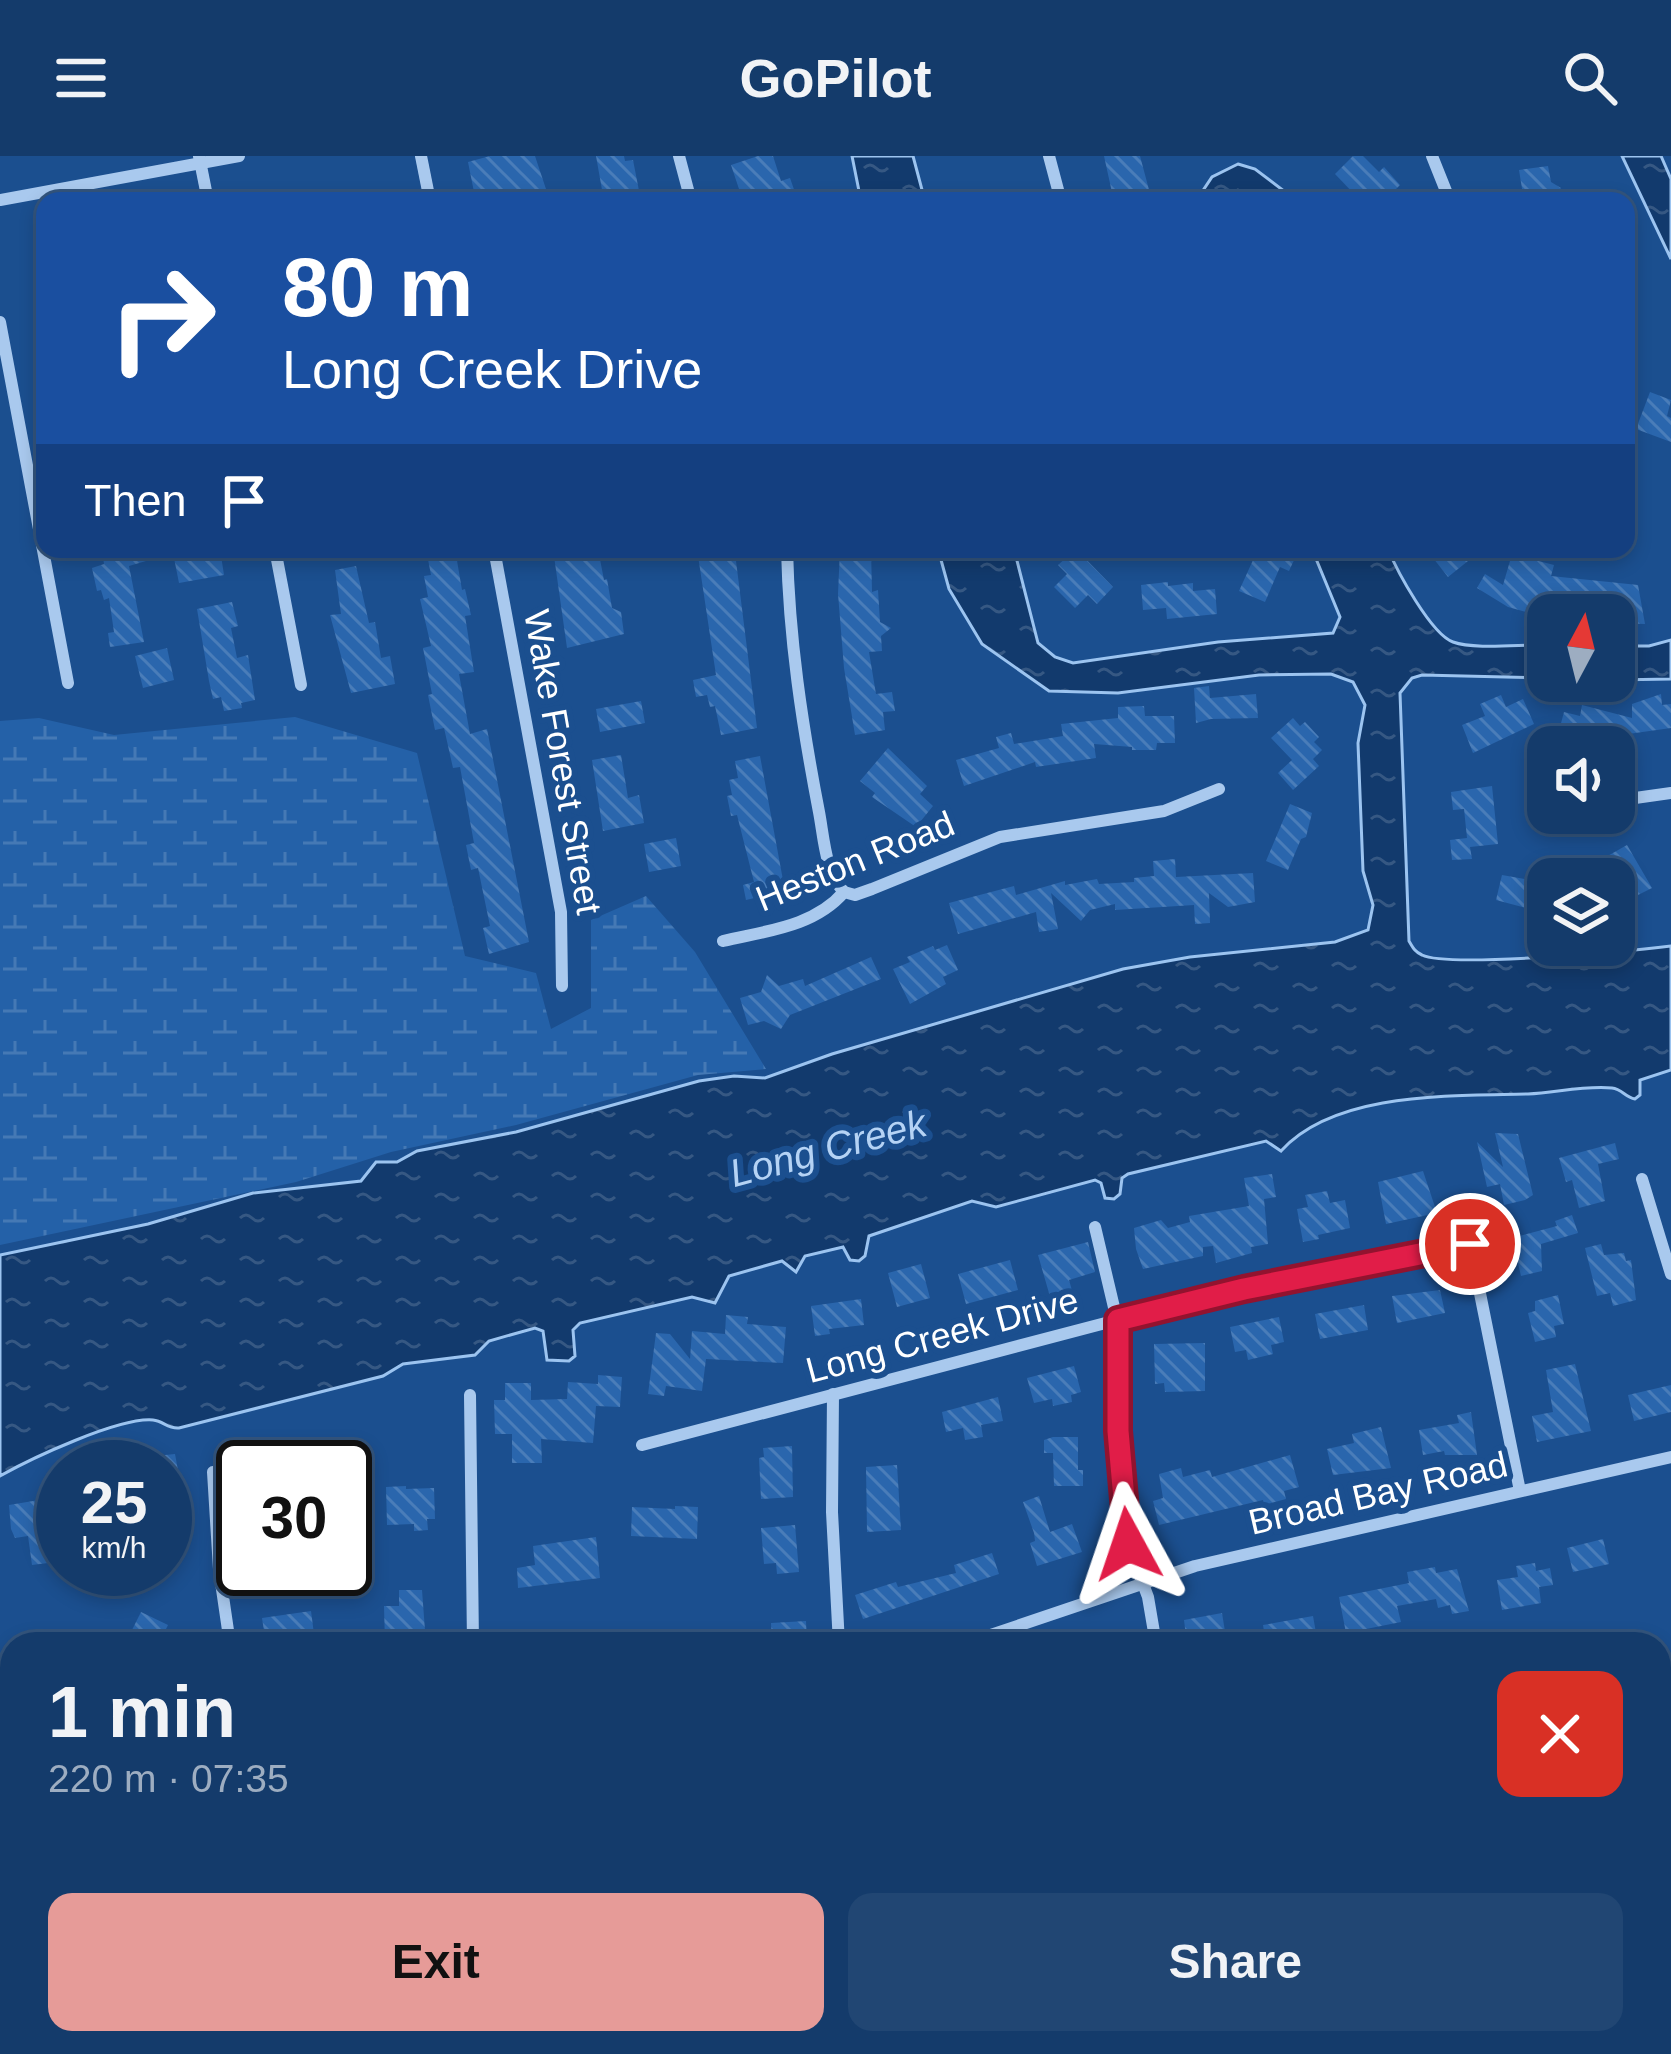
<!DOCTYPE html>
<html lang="en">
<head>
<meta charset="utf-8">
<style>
	:root { --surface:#143b6b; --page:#214673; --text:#f1f3f6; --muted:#9dadc1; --line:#33557e; --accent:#e69b98 }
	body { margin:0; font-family:Helvetica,sans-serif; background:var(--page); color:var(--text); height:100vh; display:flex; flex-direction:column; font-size:45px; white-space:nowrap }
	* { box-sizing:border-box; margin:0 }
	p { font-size:39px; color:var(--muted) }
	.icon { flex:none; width:66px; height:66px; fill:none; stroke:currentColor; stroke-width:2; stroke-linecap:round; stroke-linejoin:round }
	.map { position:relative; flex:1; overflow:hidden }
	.sheet { position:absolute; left:0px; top:1476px; width:1671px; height:423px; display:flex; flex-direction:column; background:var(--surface); border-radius:36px 36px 0 0; box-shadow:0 6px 18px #0003,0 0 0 3px var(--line) }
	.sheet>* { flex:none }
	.banner { position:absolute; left:36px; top:36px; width:1599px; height:366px; border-radius:24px; box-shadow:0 6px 18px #0003,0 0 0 3px var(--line); background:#1a4fa0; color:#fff; overflow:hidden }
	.needle { width:78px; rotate:7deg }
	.fabs { position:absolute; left:1527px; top:438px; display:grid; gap:24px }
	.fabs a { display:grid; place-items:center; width:108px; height:108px; border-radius:24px; background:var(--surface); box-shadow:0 6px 18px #0003,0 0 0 3px var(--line); font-size:60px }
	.speed { position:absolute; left:36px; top:1284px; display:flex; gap:24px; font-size:60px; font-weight:700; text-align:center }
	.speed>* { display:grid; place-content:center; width:156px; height:156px; border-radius:50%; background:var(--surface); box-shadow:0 6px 18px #0003,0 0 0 3px var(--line); line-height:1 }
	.speed small { font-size:30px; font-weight:400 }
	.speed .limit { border:6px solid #111; border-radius:18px; background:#fff; color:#111 }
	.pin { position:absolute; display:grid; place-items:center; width:102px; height:102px; color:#fff; margin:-51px; border:6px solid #fff; border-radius:50%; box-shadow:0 3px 12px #0007 }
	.me { position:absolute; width:132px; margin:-66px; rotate:355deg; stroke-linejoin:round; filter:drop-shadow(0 0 9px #0008) }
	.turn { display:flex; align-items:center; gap:42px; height:252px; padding:0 48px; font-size:54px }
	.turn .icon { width:156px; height:156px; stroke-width:2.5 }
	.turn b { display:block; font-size:84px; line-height:102px }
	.then { display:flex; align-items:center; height:114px; padding:0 48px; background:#0003; gap:24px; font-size:45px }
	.round { display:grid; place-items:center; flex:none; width:126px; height:126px; border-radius:24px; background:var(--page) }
	.head { display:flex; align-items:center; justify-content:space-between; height:204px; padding:0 48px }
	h1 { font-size:72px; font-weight:700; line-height:90px }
	.primary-button { display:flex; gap:24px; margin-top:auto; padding:24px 48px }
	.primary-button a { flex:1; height:138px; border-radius:24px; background:var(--accent); color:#111; font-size:48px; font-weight:700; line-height:138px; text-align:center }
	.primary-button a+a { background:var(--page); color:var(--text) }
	header { display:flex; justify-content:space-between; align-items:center; height:156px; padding:0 48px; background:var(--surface); font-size:54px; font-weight:700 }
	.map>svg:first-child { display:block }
	.wetland { fill:url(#wetland-marsh) }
	.water { fill:url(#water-ripples); stroke:#9cc4f0; stroke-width:3 }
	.building { fill:url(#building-back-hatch) }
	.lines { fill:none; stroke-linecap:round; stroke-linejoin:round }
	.lane { stroke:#a9c9ee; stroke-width:9 }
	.street { stroke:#a9c9ee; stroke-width:12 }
	.route-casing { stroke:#92132f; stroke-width:30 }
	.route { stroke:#e11d48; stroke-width:21 }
	.labels { text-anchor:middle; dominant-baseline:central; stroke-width:12; stroke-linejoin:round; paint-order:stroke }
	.street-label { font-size:36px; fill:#fff; stroke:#1b4f8f }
	.water-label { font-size:39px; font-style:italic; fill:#b5d3f5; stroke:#1b4f8f }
</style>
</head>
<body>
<header><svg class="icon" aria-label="menu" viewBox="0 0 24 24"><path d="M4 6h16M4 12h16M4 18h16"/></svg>GoPilot<svg class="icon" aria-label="search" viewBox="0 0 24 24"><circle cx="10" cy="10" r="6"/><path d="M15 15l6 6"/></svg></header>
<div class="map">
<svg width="1671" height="1898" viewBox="0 0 1671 1898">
	<defs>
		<pattern id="wetland-marsh" width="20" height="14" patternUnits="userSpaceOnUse" patternTransform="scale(3)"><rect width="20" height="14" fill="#2461a8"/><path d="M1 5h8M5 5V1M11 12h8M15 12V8" fill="none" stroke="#4579b5"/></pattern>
		<pattern id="water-ripples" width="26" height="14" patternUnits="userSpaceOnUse" patternTransform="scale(3)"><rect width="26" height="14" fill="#123a6d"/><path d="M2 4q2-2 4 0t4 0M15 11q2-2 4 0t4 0" fill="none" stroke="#365883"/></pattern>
		<pattern id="building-back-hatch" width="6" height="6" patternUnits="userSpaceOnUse" patternTransform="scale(3)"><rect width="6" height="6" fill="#2a66ad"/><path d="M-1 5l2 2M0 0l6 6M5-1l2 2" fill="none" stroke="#4a7db9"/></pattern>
	</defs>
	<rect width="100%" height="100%" fill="#1b4f8f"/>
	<path class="wetland" d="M295,561L417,597L465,800L536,817L551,873L591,852V764L646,740L695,796L766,913L698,919L516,969L391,996L296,1026L0,1089V565L39,562L114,579Z"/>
	<g class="water">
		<path d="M852,0H913L925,45H861Z"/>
		<path d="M1622,0H1661L1671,23V103Z"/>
		<path d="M1238,8L1255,13L1297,45H1196L1212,21Z"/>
		<path d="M938,393H1014L1038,487L1055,501L1073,507L1218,486L1333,477L1340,461L1312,393H1388C1397,415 1431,478 1453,486C1475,494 1523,488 1548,489V522L1422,519L1412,522L1400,537L1409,785C1413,792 1415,796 1422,799C1448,812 1633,795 1671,790V914L1640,924V939L1635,943C1625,941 1622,933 1612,932C1585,929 1555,937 1528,938C1454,940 1335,935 1281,995L1266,985L1128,1018L1122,1022L1120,1038L1114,1043L1105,1042L1101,1027L1095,1024L996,1051L972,1045L869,1080L865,1100L859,1105L850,1104L843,1091L805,1100L796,1116L782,1105L729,1120L715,1147L692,1141L580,1167L573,1174L575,1200L569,1205L547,1204L543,1175L535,1172L489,1185L475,1199L403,1208L383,1220L179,1272C167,1273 164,1265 153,1264C119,1261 30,1303 0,1320V1099L148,1068L253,1037L361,1025L376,1006H397L417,995L516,976L699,925L734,920L765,922L832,898L1123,813L1190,801L1335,786L1368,774L1373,749L1363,715L1358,587L1365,549L1353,526L1331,518L1259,519L1118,537L1049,535L982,488L949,433Z"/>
		<path d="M1671,484V523L1614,524V490H1649Z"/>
		<path d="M12,1766V1887H20L17,1898H0C0,1858 0,1804 6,1767Z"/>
		<path d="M955,1887H1069L1081,1897L1163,1887H1253L1261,1898H963Z"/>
	</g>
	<g class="building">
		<path d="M490,0H535L547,36L536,39L537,45H518L516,34L475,41L468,6Z"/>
		<path d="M596,0H624L625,5L633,4L641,45H604Z"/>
		<path d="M758,0H773L781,25L790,22L798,45H743L731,9Z"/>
		<path d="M1104,0H1140L1152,45H1121L1120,39L1113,41Z"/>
		<path d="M1353,0H1363L1379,16L1384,11L1400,29L1384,45H1361L1335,18Z"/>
		<path d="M1548,10L1551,26L1561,32L1552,40L1553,45H1524L1519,14Z"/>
		<path d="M1650,236L1671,244L1667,260L1671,262V286L1636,273Z"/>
		<path d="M102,393H220L224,419L179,427L173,397L129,410L144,486L110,491L108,477L114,476L109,442L104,444L101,434L97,435L92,412L104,408Z"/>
		<path d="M426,393H455L462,434L465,433L471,459L465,460L474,516L459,518L470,578L487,573L529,786L489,798L483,772L490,770L478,712L471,714L466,689L474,687L460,611L453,612L444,572L435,574L428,539L432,538L423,492L431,490L420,443L428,441L424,420L431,419Z"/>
		<path d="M553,393H598L604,424L607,423L612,452L621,456L624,478L567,492Z"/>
		<path d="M697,393L735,397L757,572L721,579L715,550L710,551L707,539L696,541L693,524L716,519Z"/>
		<path d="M840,393H871L872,436L878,434L880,466L891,472L881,480L882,495L869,496L876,538L892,536L895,555L883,556L885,574L855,579L844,512L838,438Z"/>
		<path d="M1076,393L1113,431L1097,448L1088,439L1075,452L1054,431L1067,418L1058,409Z"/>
		<path d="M1258,393H1275L1295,402L1289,415L1280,411L1265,446L1239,435Z"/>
		<path d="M1426,393H1483L1448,421Z"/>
		<path d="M1512,398L1554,409L1551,420L1638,429L1645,468L1614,467V459H1537L1508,451L1477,432L1485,418L1503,429Z"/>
		<path d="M356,410L369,467L375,466L381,502L390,500L395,528L351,537L330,459L341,458L335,414Z"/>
		<path d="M1168,426V430L1193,427V435L1215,433L1217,458L1167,463L1166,452L1143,454L1141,429Z"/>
		<path d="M232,446L238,470L231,472L237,502L248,499L255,544L241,547L242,552L224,555L221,541L213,543L209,525L197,453Z"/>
		<path d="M167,492L174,524L143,532L135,500Z"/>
		<path d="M1209,530L1210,542L1256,538L1258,562L1211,563L1196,567L1194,532Z"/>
		<path d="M1661,538L1662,549L1671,548V572L1621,579L1618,591H1577L1556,586L1564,556L1580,560L1582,549L1632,562V548Z"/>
		<path d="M1501,539L1506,551L1523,543L1534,568L1473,597L1462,569L1485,560L1480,548Z"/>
		<path d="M641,545L645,567L600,576L596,553Z"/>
		<path d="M1144,550L1145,560H1174L1175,587H1157L1156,594H1132V591L1094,588L1096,602L1036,611L1035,606L964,630L956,604L999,592L996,581L1011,577L1014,588L1063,580L1061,568L1118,562V551Z"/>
		<path d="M1293,562L1300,570L1305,566L1319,581L1314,586L1322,594L1313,603L1319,610L1293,634L1278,617L1292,604L1271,582Z"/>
		<path d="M888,592L927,630L920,638L933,650L916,671L872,641L875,637L860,625Z"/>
		<path d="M621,599L628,642L639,639L644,667L603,675L592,604Z"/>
		<path d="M760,600L785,735L746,744L743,729L754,726L737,659L731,660L727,640L732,639L729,624L738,622L735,605Z"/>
		<path d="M1492,630L1498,688L1470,691L1472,703L1452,704L1450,684L1467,682L1464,653L1453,654L1451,636Z"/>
		<path d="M1290,648L1312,657L1306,681L1301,683L1288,714L1266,705Z"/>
		<path d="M676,682L681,710L649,716L644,688Z"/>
		<path d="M1627,689L1652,732L1614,751V723H1567Z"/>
		<path d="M1175,703L1176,721L1253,717L1255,746L1228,751L1209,737L1210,767L1195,768L1194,749L1115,754V748L1090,754L1081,765L1051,737L1058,773L1039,776L1036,756L958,778L949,747L1014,730L1016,739L1065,725V729L1097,723L1099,728L1134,726V722L1154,720L1153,705Z"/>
		<path d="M1502,719L1548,727V758L1496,744Z"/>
		<path d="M947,789L958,814L943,821L946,828L910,848L893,813L910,806L907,801L933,790L935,794Z"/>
		<path d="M871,801L881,823L790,859L781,873L764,865L748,869L740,842L761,836L767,819L779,830L803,823L805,830Z"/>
		<path d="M1495,977L1518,978L1533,1039L1525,1044L1504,1049L1500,1028L1487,1031L1477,986L1503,1011Z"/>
		<path d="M1615,987L1619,1003L1598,1008L1605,1045L1579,1052L1572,1024L1566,1026L1559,1002Z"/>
		<path d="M1423,1015L1437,1057L1386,1068L1378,1026Z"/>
		<path d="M1272,1018L1276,1041L1264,1043L1268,1088L1251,1091L1252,1097L1216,1107L1213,1090L1203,1091V1100L1143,1113L1136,1093L1134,1072L1161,1064L1168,1072L1190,1066L1189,1060L1249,1050L1244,1022Z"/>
		<path d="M1327,1035L1330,1047L1345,1044L1350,1072L1318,1079L1319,1083L1303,1086L1297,1053L1308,1051L1305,1039Z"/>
		<path d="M1572,1059L1578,1077L1541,1088L1542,1115L1521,1120L1512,1082L1557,1070L1555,1065Z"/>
		<path d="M1088,1086L1095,1116L1069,1124L1073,1138L1051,1144L1038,1099Z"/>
		<path d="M1601,1088L1604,1099L1624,1097L1626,1105L1631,1104L1636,1144L1613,1150L1610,1137L1597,1140L1585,1092Z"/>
		<path d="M1010,1104L1018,1134L966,1148L958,1118Z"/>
		<path d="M921,1108L930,1142L897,1151L888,1117Z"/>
		<path d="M1440,1134L1445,1157L1397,1167L1392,1140Z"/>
		<path d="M1558,1139L1564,1168L1554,1170L1556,1181L1535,1186L1528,1157L1535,1155V1145Z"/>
		<path d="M861,1143L864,1169L829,1173L830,1178L815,1180L811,1150Z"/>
		<path d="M1364,1149L1368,1174L1320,1183L1315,1158Z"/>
		<path d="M726,1159L748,1161L747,1168L786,1171L783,1207L706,1203L702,1235L666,1230L664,1240L648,1238L656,1177L670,1178L690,1203L692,1175L725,1178Z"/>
		<path d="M1279,1161L1284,1186L1271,1189L1273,1198L1248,1204L1246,1194L1235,1196L1230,1171Z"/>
		<path d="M1205,1187V1235L1165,1236L1164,1227L1155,1228L1154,1188Z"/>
		<path d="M1575,1208L1591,1275L1537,1286L1532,1260L1553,1256L1546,1214Z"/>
		<path d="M1074,1210L1081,1236L1071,1239L1072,1246L1053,1250L1052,1243L1034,1247L1027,1222Z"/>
		<path d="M598,1219L622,1221L620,1251L596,1250L593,1287L541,1283L542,1307H512V1278H495L494,1244H505V1227H531V1244L567,1243L568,1226L598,1228Z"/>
		<path d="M1671,1229V1256L1634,1265L1628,1239Z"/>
		<path d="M998,1241L1003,1265L981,1269L983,1281L965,1284L963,1272L946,1276L942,1256Z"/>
		<path d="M1471,1256L1477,1299H1445L1444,1295L1423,1299L1419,1274L1459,1267L1457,1259Z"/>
		<path d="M1381,1271L1391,1312L1333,1319L1327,1293L1354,1287L1352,1278Z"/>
		<path d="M1053,1281H1078V1314H1083V1330H1054L1053,1297H1044V1284Z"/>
		<path d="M792,1290L793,1341L761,1343L759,1302L764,1301L763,1292Z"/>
		<path d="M175,1298L182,1336H179L181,1357L165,1359V1299Z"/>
		<path d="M1290,1299L1299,1331L1284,1335L1286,1343L1264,1349L1263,1344L1159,1369L1153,1345L1163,1342L1159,1318L1181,1312L1183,1321L1210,1314L1212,1321Z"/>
		<path d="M897,1309L901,1374L867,1376L866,1311Z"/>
		<path d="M406,1330V1333L434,1332L435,1363H427L428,1374L414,1375V1368L387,1369L386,1331Z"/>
		<path d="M63,1340V1376L50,1377L56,1406L32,1409L28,1380L15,1382L11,1373L9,1349Z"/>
		<path d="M1039,1340L1050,1376L1072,1368L1082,1396L1037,1410L1030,1387L1035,1385L1034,1377L1023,1346Z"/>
		<path d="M675,1350L698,1351L697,1383L631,1380L632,1351L675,1353Z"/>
		<path d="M795,1369L799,1416L777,1418L776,1407L764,1408L761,1372Z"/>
		<path d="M596,1381L600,1422L518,1432L517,1412L535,1409L533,1390Z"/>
		<path d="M1603,1383L1609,1408L1573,1416L1567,1392Z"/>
		<path d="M992,1397L999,1418L863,1463L855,1439L896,1426L898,1431L956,1417L954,1409Z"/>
		<path d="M1535,1407L1536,1415L1550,1412L1553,1429L1539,1431L1541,1447L1502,1454L1497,1424L1518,1421L1516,1410Z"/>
		<path d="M1435,1411L1436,1417L1457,1413L1469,1455L1452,1458L1450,1449L1438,1452L1436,1443L1397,1450L1401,1466L1346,1477L1339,1441L1409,1427L1407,1416Z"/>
		<path d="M399,1434H422L426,1488H385L384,1450H399Z"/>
		<path d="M311,1455L314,1478L302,1480L303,1488H266L262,1462Z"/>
		<path d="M141,1456L168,1469L160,1485L151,1480L145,1488H125Z"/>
		<path d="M1222,1457L1227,1488H1187L1184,1464Z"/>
		<path d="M1313,1460L1318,1488H1266L1263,1469Z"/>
		<path d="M806,1465L807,1488H772L771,1467Z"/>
	</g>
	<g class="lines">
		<path class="lane" d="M820,1898L821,1887"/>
		<g class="street">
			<path d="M199,0L208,45"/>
			<path d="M421,0L430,45"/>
			<path d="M679,0L691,45"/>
			<path d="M1049,0L1061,45"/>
			<path d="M1432,0L1450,45"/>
			<path d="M0,44L239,0"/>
			<path d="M0,166L68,527"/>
			<path d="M275,393L301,529"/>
			<path d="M494,393L561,756L562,830"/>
			<path d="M787,393C789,482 802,568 819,656C824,682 825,716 844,736"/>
			<path d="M1614,645L1671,637"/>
			<path d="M723,785C765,775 814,771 844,736L855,739L872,733L1000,681L1164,655L1219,633"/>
			<path d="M1642,1023L1671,1118"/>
			<path d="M1095,1071L1117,1164V1275L1128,1388L1148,1441L1156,1488"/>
			<path d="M833,1238L832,1356L839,1488"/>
			<path d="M470,1239L473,1488"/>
			<path d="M642,1289L1117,1164L1244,1133L1470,1088L1520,1335"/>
			<path d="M213,1316L219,1413L230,1488"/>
			<path d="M964,1488L1195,1410L1671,1301"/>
			<path d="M0,1560L12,1638"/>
			<path d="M1659,1589L1666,1585"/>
			<path d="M0,1746L12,1744"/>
			<path d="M27,1898L30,1887"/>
		</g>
	</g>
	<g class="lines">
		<defs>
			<path id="route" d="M1128,1388L1118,1275V1164L1244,1133L1470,1088"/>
		</defs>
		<use href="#route" class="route-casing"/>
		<use href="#route" class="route"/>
	</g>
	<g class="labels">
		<g class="street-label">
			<text transform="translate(563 606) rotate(80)">Wake Forest Street</text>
			<text transform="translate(855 705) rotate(-22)">Heston Road</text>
			<text transform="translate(942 1179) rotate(-15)">Long Creek Drive</text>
			<text transform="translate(1378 1337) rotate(-13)">Broad Bay Road</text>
		</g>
		<g class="water-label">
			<text transform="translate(828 992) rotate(-15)">Long Creek</text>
		</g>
	</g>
</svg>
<div class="fabs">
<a><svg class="needle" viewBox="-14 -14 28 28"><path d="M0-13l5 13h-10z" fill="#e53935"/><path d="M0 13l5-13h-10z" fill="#9dadc1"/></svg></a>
<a><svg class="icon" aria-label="sound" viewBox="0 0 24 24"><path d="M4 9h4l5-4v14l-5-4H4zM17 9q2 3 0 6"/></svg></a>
<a><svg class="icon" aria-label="layers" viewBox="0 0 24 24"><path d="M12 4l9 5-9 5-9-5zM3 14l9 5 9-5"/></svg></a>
</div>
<div class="speed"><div>25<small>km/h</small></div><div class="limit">30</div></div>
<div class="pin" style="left:1470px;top:1088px;background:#d93025"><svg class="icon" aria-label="arrive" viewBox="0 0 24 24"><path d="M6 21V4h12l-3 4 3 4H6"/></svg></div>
<svg class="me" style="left:1128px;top:1388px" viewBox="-20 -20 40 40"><path d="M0-17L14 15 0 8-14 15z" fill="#e11d48" stroke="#fff" stroke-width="4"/></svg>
<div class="banner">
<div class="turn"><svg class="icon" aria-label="right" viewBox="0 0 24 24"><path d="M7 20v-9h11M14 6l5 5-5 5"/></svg><div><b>80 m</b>Long Creek Drive</div></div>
<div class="then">Then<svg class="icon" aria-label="arrive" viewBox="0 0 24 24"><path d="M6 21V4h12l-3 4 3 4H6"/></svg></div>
</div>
<section class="sheet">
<div class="head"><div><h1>1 min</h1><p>220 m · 07:35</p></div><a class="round" style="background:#d93025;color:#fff"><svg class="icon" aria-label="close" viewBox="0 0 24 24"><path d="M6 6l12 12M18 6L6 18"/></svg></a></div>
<div class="primary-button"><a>Exit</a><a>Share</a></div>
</section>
</div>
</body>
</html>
